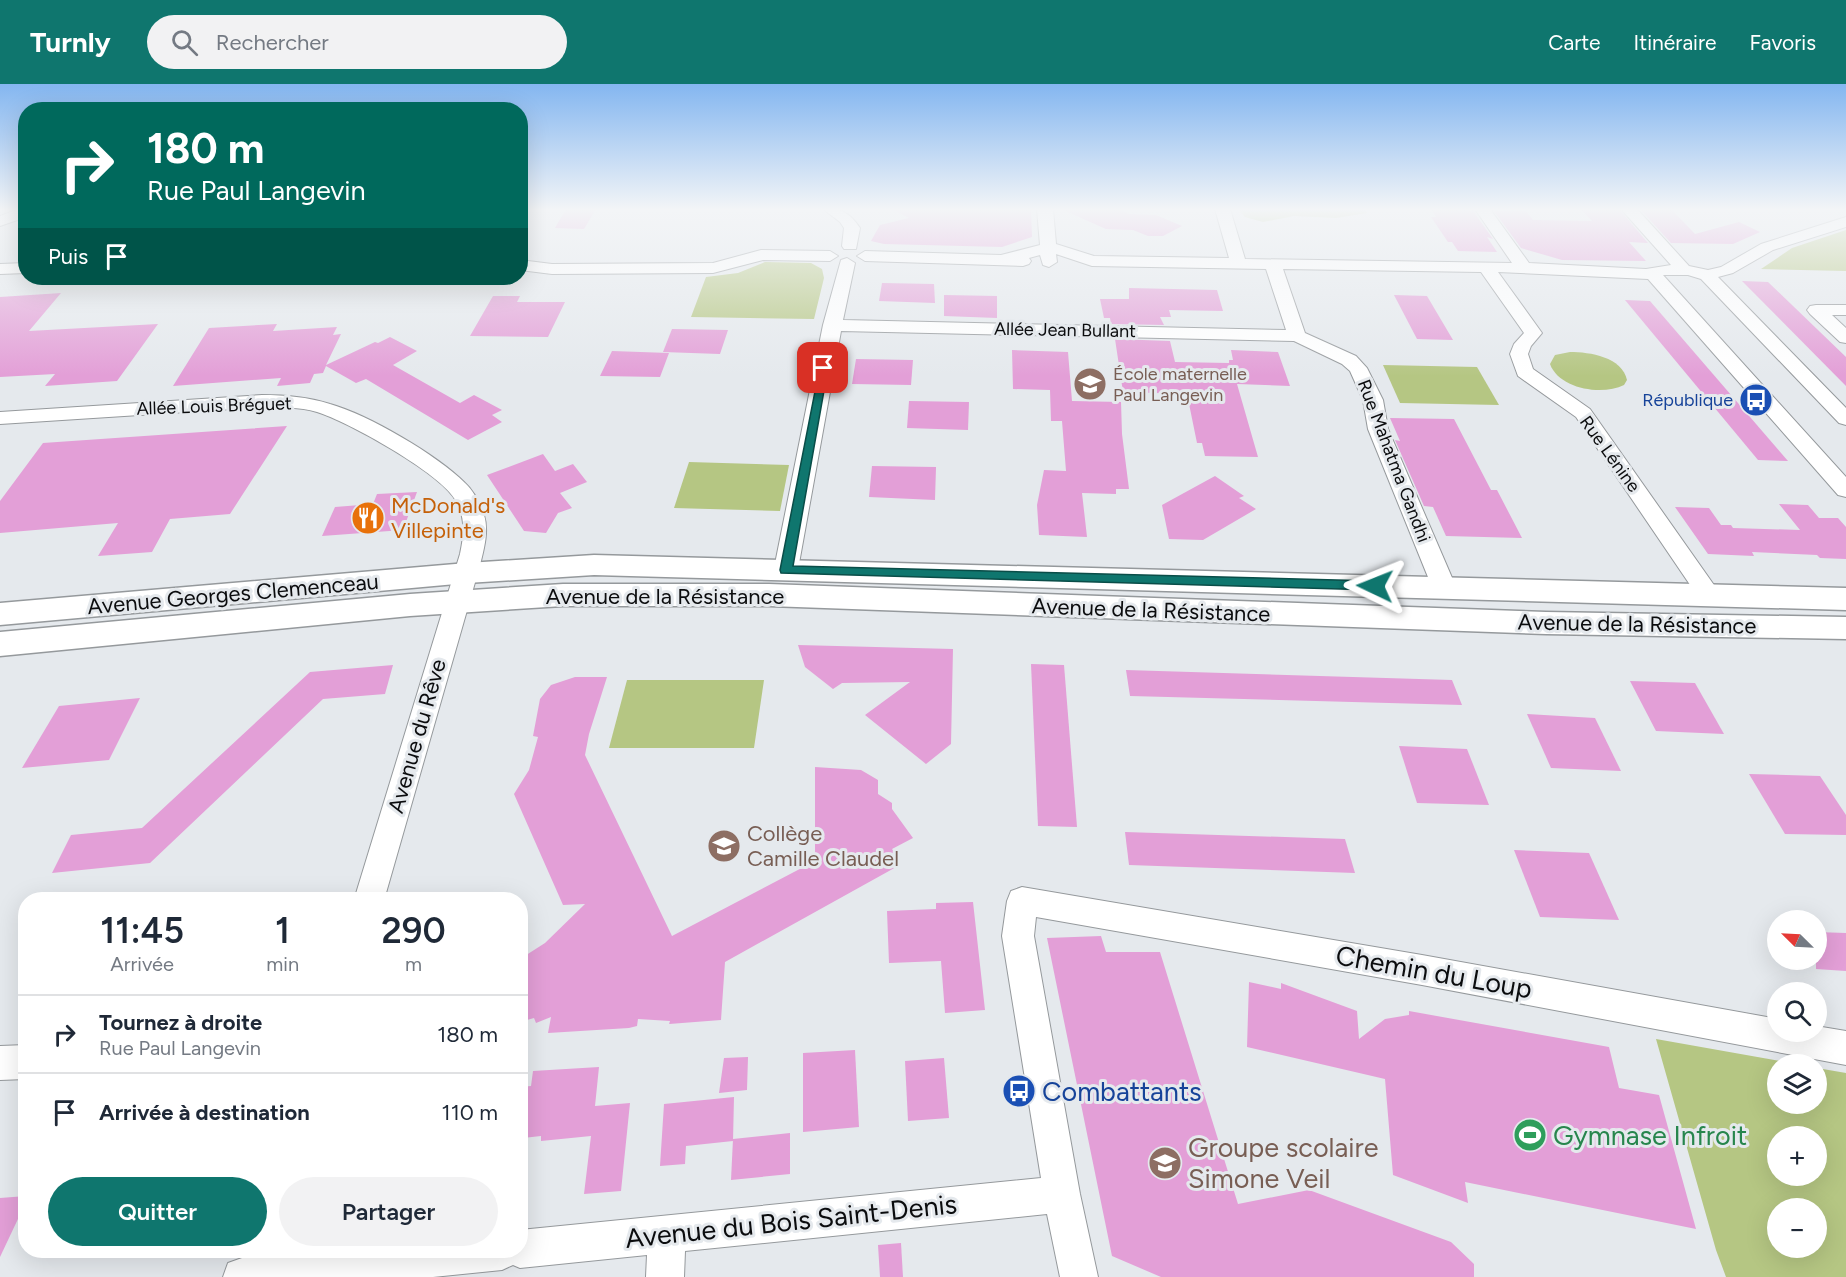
<!DOCTYPE html>
<html lang="fr">
<head>
<meta charset="utf-8">
<style>
	:root { --surface:#fff; --page:#f2f2f3; --text:#1f2937; --muted:#747a83; --line:#e0e1e3; --accent:#0f766e }
	body { margin:0; font-family:Figtree,sans-serif; background:var(--page); color:var(--text); height:100vh; display:flex; flex-direction:column; font-size:22px; white-space:nowrap }
	* { box-sizing:border-box; margin:0 }
	p { font-size:20px; color:var(--muted) }
	.icon { flex:none; width:33px; height:33px; fill:none; stroke:currentColor; stroke-width:2; stroke-linecap:round; stroke-linejoin:round }
	.map { position:relative; flex:1; overflow:hidden }
	.details { position:absolute; left:18px; top:808px; width:510px; height:366px; display:flex; flex-direction:column; background:var(--surface); border-radius:24px; box-shadow:0 6px 24px #0002 }
	.details>* { flex:none }
	.banner { position:absolute; left:18px; top:18px; width:510px; height:183px; border-radius:24px; box-shadow:0 6px 24px #0002; background:#00695c; color:#fff; overflow:hidden }
	.needle { width:39px; rotate:294deg }
	.tools { position:absolute; left:1767px; top:826px; display:grid; gap:12px }
	.tools a { display:grid; place-items:center; width:60px; height:60px; border-radius:50%; background:var(--surface); box-shadow:0 6px 24px #0002; font-size:30px }
	.pin { position:absolute; display:grid; place-items:center; width:51px; height:51px; color:#fff; margin:-26px; border-radius:12px; box-shadow:0 3px 9px #0006 }
	.me { position:absolute; width:66px; margin:-33px; rotate:272deg; stroke-linejoin:round; filter:drop-shadow(0 0 4px #0008) }
	.turn { display:flex; align-items:center; gap:21px; height:126px; padding:0 30px; font-size:27px }
	.turn .icon { width:78px; height:78px; stroke-width:2.5 }
	.turn b { display:block; font-size:42px; line-height:51px }
	.then { display:flex; align-items:center; height:57px; padding:0 30px; background:#0003; gap:12px; font-size:22px }
	.eta { display:flex; justify-content:space-evenly; align-items:center; height:102px; text-align:center }
	.eta b { font-size:36px; font-weight:600; line-height:42px }
	.action { display:flex; gap:12px; margin-top:auto; padding:12px 30px }
	.action a { flex:1; height:69px; border-radius:36px; background:var(--accent); color:#fff; font-size:24px; font-weight:600; line-height:69px; text-align:center }
	.action a+a { background:var(--page); color:var(--text) }
	ul { padding:0; list-style:none }
	li { display:flex; align-items:center; gap:18px; height:78px; padding:0 30px; border-top:2px solid var(--line) }
	li div { flex:1 }
	li b { display:block; font-size:22px }
	li em { font-style:normal }
	header { display:flex; align-items:center; gap:36px; box-sizing:border-box; height:84px; padding:0 30px; background:var(--accent); color:#fff }
	header strong { font-size:28px }
	nav { display:flex; gap:33px; margin-inline-start:auto; font-size:21px }
	.search { width:420px; height:54px; background:var(--page); display:flex; align-items:center; gap:15px; box-sizing:border-box; padding:0 21px; border-radius:33px; color:var(--muted); font-size:22px }
	.map>svg:first-child { display:block }
	.green { fill:#b5c683; fill-rule:evenodd }
	.building { fill:#e39fd7 }
	.lines { fill:none; stroke-linecap:round; stroke-linejoin:round }
	.street-casing { stroke:#95999c; stroke-width:2 }
	.secondary-casing { stroke:#95999c; stroke-width:3 }
	.street { fill:#fff; fill-rule:evenodd }
	.secondary { fill:#fff; fill-rule:evenodd }
	.route { fill:#0f766e; stroke:#0a4d48; stroke-width:1.5 }
	.labels { text-anchor:middle; dominant-baseline:central; stroke-width:6; stroke-linejoin:round; paint-order:stroke }
	.far-street-label { font-size:18px; fill:#0b0c0e; stroke:#e5e9ed }
	.far-education-label { font-size:18px; fill:#785e54; stroke:#e5e9ed; text-anchor:start }
	.far-transit-label { font-size:18px; fill:#164399; stroke:#e5e9ed; text-anchor:end }
	.food-label { font-size:22px; fill:#c56008; stroke:#e5e9ed; text-anchor:start }
	.street-label { font-size:22px; fill:#0b0c0e; stroke:#e5e9ed }
	.education-label { font-size:22px; fill:#785e54; stroke:#e5e9ed; text-anchor:start }
	.near-street-label { font-size:27px; fill:#0b0c0e; stroke:#e5e9ed }
	.near-transit-label { font-size:27px; fill:#164399; stroke:#e5e9ed; text-anchor:start }
	.near-leisure-label { font-size:27px; fill:#27864d; stroke:#e5e9ed; text-anchor:start }
	.near-education-label { font-size:27px; fill:#785e54; stroke:#e5e9ed; text-anchor:start }
</style>
</head>
<body>
<header>
<strong>Turnly</strong>
<div class="search"><svg class="icon" aria-label="search" viewBox="0 0 24 24"><circle cx="10" cy="10" r="6"/><path d="M15 15l6 6"/></svg>Rechercher</div>
<nav><a>Carte</a><a>Itinéraire</a><a>Favoris</a></nav>
</header>
<div class="map">
<svg width="1846" height="1193" viewBox="0 0 1846 1193">
	<rect width="100%" height="100%" fill="#e5e9ed"/>
	<g class="green">
		<path d="M1238,125H1365L1367,129L1336,134L1294,132L1263,138L1245,133Z"/>
		<path d="M1846,146V187L1761,185L1792,164Z"/>
		<path d="M765,178L811,179L822,185L824,194L814,235L691,233L706,193L738,189Z"/>
		<path d="M1570,268C1590,268 1622,273 1627,296L1624,301C1602,312 1559,305 1550,280L1555,271Z"/>
		<path d="M1383,281L1477,283L1499,321L1400,319Z"/>
		<path d="M689,378L789,381L780,427L674,424Z"/>
		<path d="M627,596H764L754,664H609Z"/>
		<path d="M1656,955L1802,981H1778V1020H1816L1817,984L1846,989V1193H1726L1716,1166ZM1778,1053H1816V1092H1778ZM1778,1125H1816V1164H1778Z"/>
	</g>
	<g class="building">
		<path d="M566,125H596L584,145L555,144Z"/>
		<path d="M892,125H1031L1032,153L1002,163L884,160L871,157L880,141L909,134Z"/>
		<path d="M1061,125H1117L1129,130L1156,131L1182,142L1163,152H1148L1133,146L1106,145Z"/>
		<path d="M1431,125L1473,127L1493,155L1487,153L1497,168L1458,167L1452,158H1448L1431,133H1436Z"/>
		<path d="M1581,125H1619L1648,159L1629,158L1646,177L1562,176L1521,164L1494,127H1526L1533,136L1592,137Z"/>
		<path d="M1640,125L1672,126L1695,150L1739,138L1760,148L1733,160L1671,159Z"/>
		<path d="M1742,197L1768,198L1846,273V302Z"/>
		<path d="M882,199L934,200L935,219L879,217Z"/>
		<path d="M1129,204L1217,206L1223,227L1169,226L1171,233H1160L1164,241L1111,240L1110,234H1104L1100,215H1129Z"/>
		<path d="M61,209L29,247L158,240L117,297L45,302L55,290L0,293V213Z"/>
		<path d="M944,211L997,212V234L944,232Z"/>
		<path d="M1394,211L1427,212L1453,256L1417,255Z"/>
		<path d="M493,212H520L517,218H565L548,253L470,252Z"/>
		<path d="M1625,216L1650,217L1788,377L1758,376Z"/>
		<path d="M277,240L273,247L337,243L333,251L341,250L326,281L375,258L378,259L390,253L417,267L393,281L460,319L474,311L502,326L492,331L502,338L468,356L366,295L356,299L326,282L323,289L314,290L310,299L277,302L281,294L173,302L209,244Z"/>
		<path d="M672,245L728,246L720,270L663,268Z"/>
		<path d="M1115,255L1170,257L1175,278L1229,279V276H1233L1231,266L1278,268L1290,302L1237,300L1258,373L1205,372L1202,359H1197L1187,310L1123,308Z"/>
		<path d="M1012,266L1068,268L1072,317L1121,318L1122,350L1129,405H1116V410L1082,409L1087,453L1039,451L1037,421L1044,386L1066,387L1062,337H1051L1050,306L1013,305Z"/>
		<path d="M612,267L669,269L660,293L600,292Z"/>
		<path d="M856,275L913,276L911,301L852,300Z"/>
		<path d="M909,317L969,318L968,346L907,344Z"/>
		<path d="M1390,334L1454,335L1491,406H1497L1522,454L1446,452L1433,423L1424,422L1395,356L1400,357Z"/>
		<path d="M287,342L230,430L170,435L152,468L98,472L118,439L0,449V417L43,359Z"/>
		<path d="M543,370L555,387L573,380L587,398L560,409L572,424L558,429L546,449L524,447L487,391Z"/>
		<path d="M872,382L936,383L935,416L869,413Z"/>
		<path d="M1215,392L1244,412L1239,414L1256,425L1203,456L1169,455L1162,421Z"/>
		<path d="M417,408L403,446L322,452L335,423L373,420L377,410Z"/>
		<path d="M1779,420L1808,421L1819,434H1838L1846,443V475L1820,474L1817,471L1752,468L1754,472L1708,470L1675,423L1709,424L1721,441H1731L1733,444L1800,446Z"/>
		<path d="M798,561L953,565L951,660L926,680L865,631L910,598L842,599L833,605L805,583Z"/>
		<path d="M1031,580L1064,581L1077,743L1038,742Z"/>
		<path d="M393,581L385,610L323,615L150,779L52,789L71,751L142,744L310,588Z"/>
		<path d="M1126,586L1452,596L1462,621L1130,612Z"/>
		<path d="M575,593H607L589,650L585,671L672,852L815,777V683L861,686L878,696V710L892,719V725L913,754L892,765L898,774V782L725,878L721,936L669,940L670,937L638,935L637,942L629,944L548,949L551,933L536,939L534,934L520,938V875L545,859L585,820L563,821L514,710L529,686L538,653L533,652L540,615L551,601Z"/>
		<path d="M1630,597L1695,599L1724,650L1656,647Z"/>
		<path d="M140,614L109,676L22,684L59,622Z"/>
		<path d="M1527,630L1595,634L1621,687L1551,684Z"/>
		<path d="M1399,662L1467,665L1489,721L1417,719Z"/>
		<path d="M1749,690L1820,692L1846,731V751L1785,750Z"/>
		<path d="M1125,748L1345,755L1355,789L1129,781Z"/>
		<path d="M1514,766L1589,769L1619,836L1540,833Z"/>
		<path d="M973,818L985,926L945,929L941,877L889,879L887,827L936,825V819Z"/>
		<path d="M1816,848L1846,849V887L1816,885Z"/>
		<path d="M1101,852L1106,868H1160L1238,1120L1309,1106L1451,1158L1474,1180V1193H1161L1112,1172L1047,854Z"/>
		<path d="M1249,898L1281,905V899L1357,927L1359,955L1385,935L1409,931V927L1609,963L1619,1004L1659,1011L1696,1145L1465,1098L1468,1119L1393,1091L1385,995L1247,963Z"/>
		<path d="M855,966L859,1043L803,1048V969Z"/>
		<path d="M748,973L747,1006L719,1009L724,974Z"/>
		<path d="M944,974L949,1034L908,1037L905,977Z"/>
		<path d="M599,983L595,1022L630,1019L621,1107L584,1110L591,1052L541,1057V1052L523,1054L527,1027L520,1028V1003L531,1002L533,987Z"/>
		<path d="M734,1013L733,1057L686,1062L685,1080L660,1082L664,1020Z"/>
		<path d="M790,1049V1090L731,1096L733,1055Z"/>
		<path d="M26,1112V1118L0,1173V1114Z"/>
		<path d="M901,1159L903,1193H880L878,1161Z"/>
	</g>
	<g class="lines">
		<defs>
			<g id="street">
				<path d="M19,125H26V133L0,142V132Z"/>
				<path d="M823,125C842,125 849,128 860,144L856,165H844L842,162L844,144L840,138Z"/>
				<path d="M1037,125H1053L1056,160L1094,172L1229,174L1215,125H1230L1245,175L1512,179L1475,125H1490L1529,179L1646,185L1671,181L1621,125H1637L1689,182L1708,186L1721,183L1761,160L1846,133V143L1773,166L1733,189L1718,193L1846,324V341L1839,339L1701,195L1688,191H1663L1846,393V413L1838,411L1648,195L1498,188L1542,249L1531,262L1528,270L1533,285L1590,325L1721,511L1717,517L1709,519L1701,517L1576,333L1518,292L1510,270L1514,260L1524,249L1481,188L1283,185L1305,249L1356,272L1367,284L1383,316L1388,345L1456,503L1452,509L1444,511L1436,509L1432,503L1368,345L1363,316L1350,287L1342,280L1294,257L841,247L798,485L794,491L786,493L778,491L774,485L823,241L841,176L847,174L855,179L843,236L1286,246L1266,185L1092,182L1056,170L1057,178L1049,183L1043,181L1040,171L1029,174L1031,177L1029,180L1023,182L865,177L857,172L865,167L1001,171L1040,161Z"/>
				<path d="M761,166L830,167L838,172L830,177L763,176L713,189L552,190L520,186V176L552,180L713,179Z"/>
				<path d="M26,179V189L0,190V180Z"/>
				<path d="M1816,221H1846V231H1832L1846,244V259L1840,258L1810,230L1807,226L1810,222Z"/>
				<path d="M262,311C285,311 308,313 330,320C369,331 437,371 465,399C474,407 480,420 484,431C489,447 484,465 480,481L384,816H354L460,470C464,451 466,435 456,417C442,390 347,337 317,328C299,323 280,323 262,323L0,340V328Z"/>
				<path d="M1022,803L1422,871L1778,935V948H1816V942L1846,947V981L1422,901L1036,833L1034,852L1080,1110L1098,1193H1060L1047,1130L685,1167L684,1193H646L647,1171L520,1184L513,1181L502,1186L433,1193H223L228,1179L242,1174L244,1167H282L281,1170L309,1167H520V1146L1041,1094L1002,852L1007,817L1011,807Z"/>
				<path d="M26,961V995L0,996V962Z"/>
			</g>
			<g id="secondary">
				<path d="M594,471L1846,504V526L594,491L467,499L0,541V519L467,479Z"/>
				<path d="M563,500H769L1546,528L1846,533V555L1546,550L769,522H563L410,532L0,572V548L410,510Z"/>
			</g>
		</defs>
		<use href="#street" class="street-casing"/>
		<use href="#secondary" class="secondary-casing"/>
		<use href="#street" class="street"/>
		<use href="#secondary" class="secondary"/>
	</g>
	<linearGradient id="sky" x2="0" y2="1"><stop stop-color="#84b6f0"/><stop offset="0.43" stop-color="#f3f5f7"/><stop offset="1" stop-color="#f3f5f7" stop-opacity="0"/></linearGradient>
	<rect width="1846" height="292" fill="url(#sky)"/>
	<path class="route" d="M820,282L828,284L793,482L1375,497L1381,502L1375,506L781,489L780,486Z"/>
	<defs>
		<symbol id="school-disc" viewBox="-11 -11 22 22"><circle r="9.5" fill="#8d6e63" stroke="#e5e9ed"/><path d="M0-5L7-2L0 1L-7-2ZM-4 1L0 2.5L4 1V4Q0 6-4 4Z" fill="#fff"/></symbol>
		<symbol id="bus-disc" viewBox="-11 -11 22 22"><circle r="9.5" fill="#1a4fb4" stroke="#e5e9ed"/><path d="M-5-6H5V4H4V6H2V4H-2V6H-4V4H-5ZM-3.5-4V0h7V-4ZM-3.5 1.2v1.5H-2V1.2ZM2 1.2v1.5H3.5V1.2Z" fill="#fff"/></symbol>
		<symbol id="restaurant-disc" viewBox="-11 -11 22 22"><circle r="9.5" fill="#e8710a" stroke="#e5e9ed"/><path d="M-5-6h1v4h1v-4h1v4h1v-4h1v5L-1.5 .5V6h-2V.5L-5-1ZM5-6V6H3V1.5H1.5Q1.5-4 5-6Z" fill="#fff"/></symbol>
		<symbol id="stadium-disc" viewBox="-11 -11 22 22"><circle r="9.5" fill="#2e9e5b" stroke="#e5e9ed"/><path d="M0-5a6.5 5 0 1 0 0 10a6.5 5 0 1 0 0-10ZM-3.5-1.8h7v3.6h-7Z" fill="#fff"/></symbol>
	</defs>
	<g fill-rule="evenodd">
		<use href="#school-disc" x="1071" y="281" width="38" height="38"/>
		<use href="#bus-disc" x="1737" y="297" width="38" height="38"/>
		<use href="#restaurant-disc" x="349" y="415" width="38" height="38"/>
		<use href="#school-disc" x="705" y="743" width="38" height="38"/>
		<use href="#bus-disc" x="1000" y="988" width="38" height="38"/>
		<use href="#stadium-disc" x="1511" y="1032" width="38" height="38"/>
		<use href="#school-disc" x="1146" y="1060" width="38" height="38"/>
	</g>
	<g class="labels">
		<g class="far-street-label">
			<text transform="translate(1065 246) rotate(1)">Allée Jean Bullant</text>
			<text transform="translate(214 322) rotate(-2)">Allée Louis Bréguet</text>
			<text transform="translate(1610 370) rotate(54)">Rue Lénine</text>
			<text transform="translate(1394 377) rotate(69)">Rue Mahatma Gandhi</text>
		</g>
		<g class="far-education-label">
			<text x="1113" y="290">École maternelle<tspan x="1113" dy="21">Paul Langevin</tspan></text>
		</g>
		<g class="far-transit-label">
			<text x="1733" y="316">République</text>
		</g>
		<g class="food-label">
			<text x="391" y="421">McDonald's<tspan x="391" dy="25">Villepinte</tspan></text>
		</g>
		<g class="street-label">
			<text transform="translate(233 510) rotate(-5)">Avenue Georges Clemenceau</text>
			<text x="665" y="512">Avenue de la Résistance</text>
			<text transform="translate(1151 526) rotate(2)">Avenue de la Résistance</text>
			<text transform="translate(1637 540) rotate(1)">Avenue de la Résistance</text>
			<text transform="translate(417 652) rotate(-74)">Avenue du Rêve</text>
		</g>
		<g class="education-label">
			<text x="747" y="749">Collège<tspan x="747" dy="25">Camille Claudel</tspan></text>
		</g>
		<g class="near-street-label">
			<text transform="translate(1434 888) rotate(10)">Chemin du Loup</text>
			<text transform="translate(791 1137) rotate(-6)">Avenue du Bois Saint-Denis</text>
		</g>
		<g class="near-transit-label">
			<text x="1042" y="1007">Combattants</text>
		</g>
		<g class="near-leisure-label">
			<text x="1553" y="1051">Gymnase Infroit</text>
		</g>
		<g class="near-education-label">
			<text x="1188" y="1063">Groupe scolaire<tspan x="1188" dy="31">Simone Veil</tspan></text>
		</g>
	</g>
</svg>
<div class="tools">
<a><svg class="needle" viewBox="-14 -14 28 28"><path d="M0-13l5 13h-10z" fill="#e53935"/><path d="M0 13l5-13h-10z" fill="#747a83"/></svg></a>
<a><svg class="icon" aria-label="search" viewBox="0 0 24 24"><circle cx="10" cy="10" r="6"/><path d="M15 15l6 6"/></svg></a>
<a><svg class="icon" aria-label="layers" viewBox="0 0 24 24"><path d="M12 4l9 5-9 5-9-5zM3 14l9 5 9-5"/></svg></a>
<a>+</a>
<a>−</a>
</div>
<div class="pin" style="left:823px;top:284px;background:#d93025"><svg class="icon" aria-label="arrive" viewBox="0 0 24 24"><path d="M6 21V4h12l-3 4 3 4H6"/></svg></div>
<svg class="me" style="left:1375px;top:502px" viewBox="-20 -20 40 40"><path d="M0-17L14 15 0 8-14 15z" fill="#0f766e" stroke="#fff" stroke-width="4"/></svg>
<div class="banner">
<div class="turn"><svg class="icon" aria-label="right" viewBox="0 0 24 24"><path d="M7 20v-9h11M14 6l5 5-5 5"/></svg><div><b>180 m</b>Rue Paul Langevin</div></div>
<div class="then">Puis<svg class="icon" aria-label="arrive" viewBox="0 0 24 24"><path d="M6 21V4h12l-3 4 3 4H6"/></svg></div>
</div>
<section class="details">
<div class="eta">
<div><b>11:45</b><p>Arrivée</p></div>
<div><b>1</b><p>min</p></div>
<div><b>290</b><p>m</p></div>
</div>
<ul>
<li><svg class="icon" aria-label="right" viewBox="0 0 24 24"><path d="M7 20v-9h11M14 6l5 5-5 5"/></svg><div><b>Tournez à droite</b><p>Rue Paul Langevin</p></div><em>180 m</em></li>
<li><svg class="icon" aria-label="arrive" viewBox="0 0 24 24"><path d="M6 21V4h12l-3 4 3 4H6"/></svg><div><b>Arrivée à destination</b></div><em>110 m</em></li>
</ul>
<div class="action"><a>Quitter</a><a>Partager</a></div>
</section>
</div>
</body>
</html>
